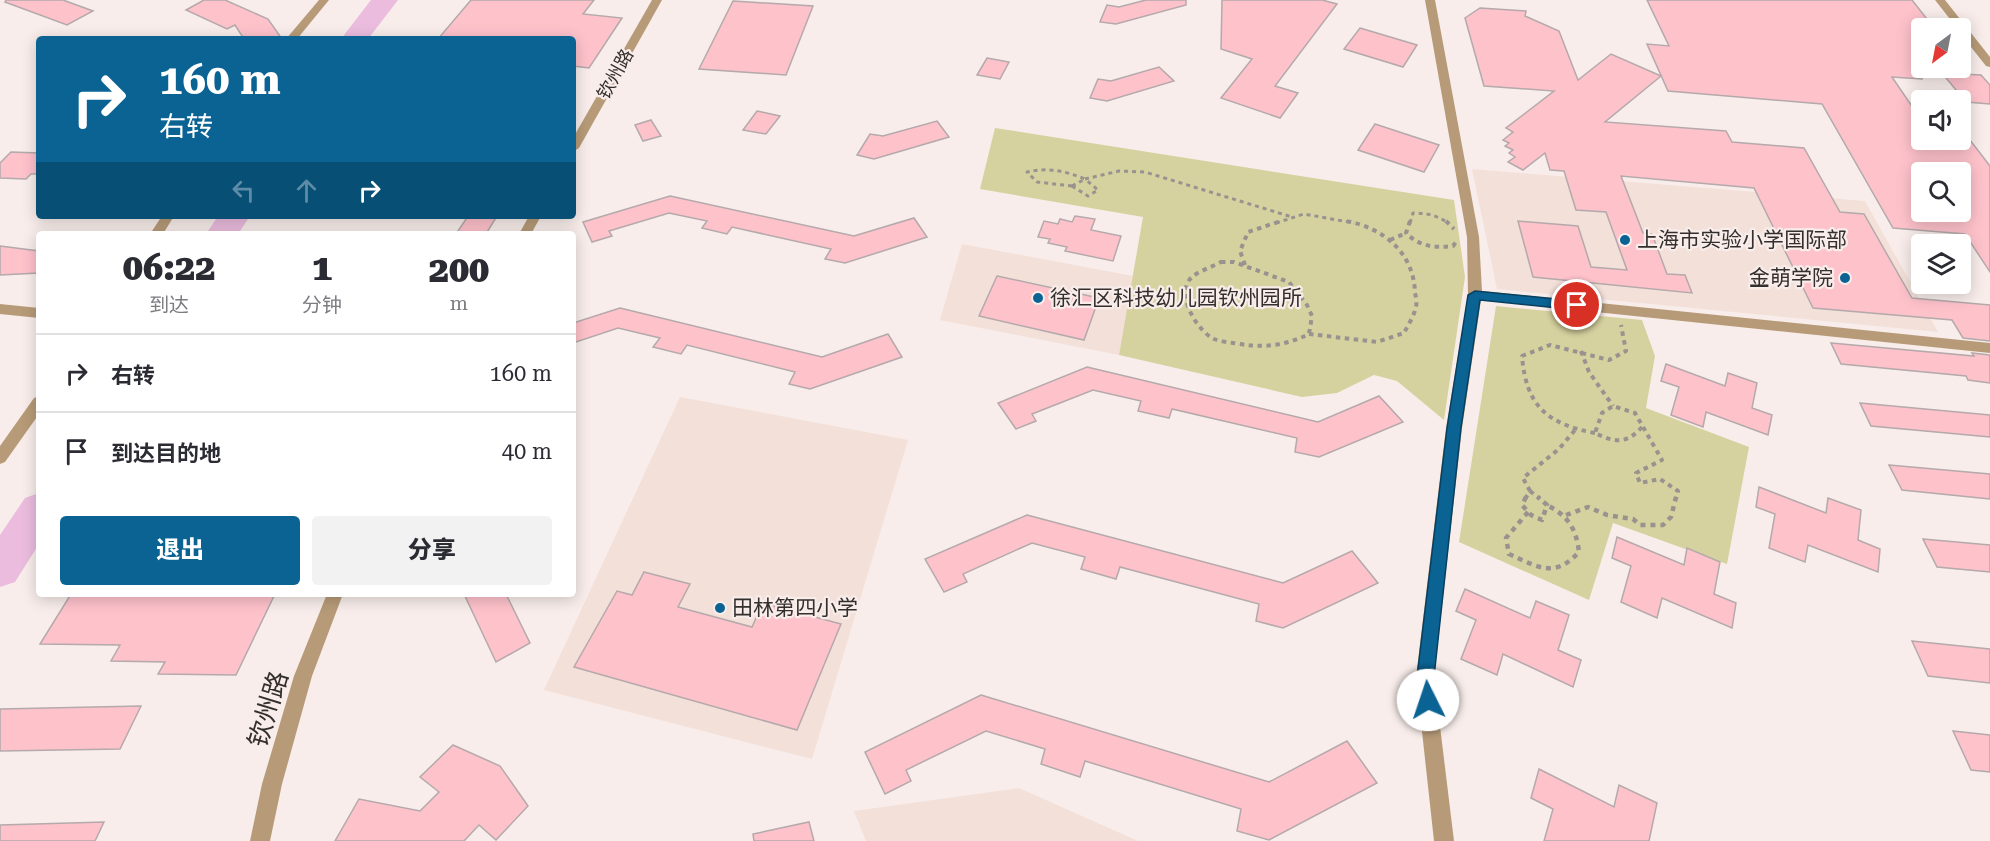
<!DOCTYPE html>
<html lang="zh">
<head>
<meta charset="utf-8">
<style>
	:root { --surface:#fff; --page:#f2f2f3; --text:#2b2b33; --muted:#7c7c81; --line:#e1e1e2; --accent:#0b6394 }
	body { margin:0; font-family:"Roboto Serif","Noto Sans SC",serif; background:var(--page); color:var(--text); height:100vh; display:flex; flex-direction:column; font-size:22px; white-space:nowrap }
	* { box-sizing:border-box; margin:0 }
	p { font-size:20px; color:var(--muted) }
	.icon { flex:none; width:33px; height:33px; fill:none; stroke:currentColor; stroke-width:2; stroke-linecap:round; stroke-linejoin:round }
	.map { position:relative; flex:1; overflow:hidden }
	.drawer { position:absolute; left:36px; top:231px; width:540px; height:366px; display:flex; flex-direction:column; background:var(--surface); border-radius:6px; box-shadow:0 3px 15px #0003 }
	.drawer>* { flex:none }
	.banner { position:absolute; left:36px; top:36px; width:540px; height:183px; border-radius:6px; box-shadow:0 3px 15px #0003; background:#0b6394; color:#fff; overflow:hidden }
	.needle { width:39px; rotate:212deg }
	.tools { position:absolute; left:1911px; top:18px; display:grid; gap:12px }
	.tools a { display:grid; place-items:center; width:60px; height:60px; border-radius:6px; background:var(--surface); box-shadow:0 3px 15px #0003; font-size:30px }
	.pin { position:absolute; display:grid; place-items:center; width:51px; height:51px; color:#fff; margin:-26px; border:3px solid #fff; border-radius:50%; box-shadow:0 2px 6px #0007 }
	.me { position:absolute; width:66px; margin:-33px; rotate:356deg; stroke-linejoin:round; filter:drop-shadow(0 0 4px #0008) }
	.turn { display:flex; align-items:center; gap:21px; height:126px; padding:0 24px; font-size:27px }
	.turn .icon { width:78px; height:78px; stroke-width:2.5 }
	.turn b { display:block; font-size:42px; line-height:51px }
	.lanes { display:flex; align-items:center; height:57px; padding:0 24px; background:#0003; justify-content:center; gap:30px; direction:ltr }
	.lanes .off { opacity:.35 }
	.eta { display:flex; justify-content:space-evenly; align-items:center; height:102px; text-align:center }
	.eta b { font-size:36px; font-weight:800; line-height:42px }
	.primary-button { display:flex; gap:12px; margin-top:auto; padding:12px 24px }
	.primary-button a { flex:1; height:69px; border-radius:6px; background:var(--accent); color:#fff; font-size:24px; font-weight:800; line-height:69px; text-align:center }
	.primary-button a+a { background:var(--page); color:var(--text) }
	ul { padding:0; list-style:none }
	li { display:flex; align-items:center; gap:18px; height:78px; padding:0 24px; border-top:2px solid var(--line) }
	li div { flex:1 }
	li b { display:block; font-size:22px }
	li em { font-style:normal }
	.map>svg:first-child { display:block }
	.built { fill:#f3e0d9 }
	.green { fill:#d6d29f }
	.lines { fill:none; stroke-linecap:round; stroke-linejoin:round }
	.river { fill:#ebbcde; fill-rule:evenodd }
	.building { fill:#fec2cb; stroke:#b4a9ab; stroke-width:1.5; fill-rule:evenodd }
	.path-far2 { stroke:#99928f; stroke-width:3; stroke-dasharray:4 4; stroke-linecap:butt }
	.path-far1 { stroke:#99928f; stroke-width:4; stroke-dasharray:4.5 4.5; stroke-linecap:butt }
	.path { stroke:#99928f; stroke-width:4.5; stroke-dasharray:5 5; stroke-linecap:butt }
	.minor { fill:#b79b78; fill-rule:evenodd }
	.tertiary { fill:#b79b78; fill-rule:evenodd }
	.route { fill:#0b6394; stroke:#074060; stroke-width:1.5 }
	.poi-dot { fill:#0b6394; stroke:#f8edea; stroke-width:2 }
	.labels { text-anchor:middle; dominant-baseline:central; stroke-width:4.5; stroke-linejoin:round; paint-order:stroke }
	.far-street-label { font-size:18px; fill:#332f2d; stroke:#f8edea }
	.poi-label { font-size:21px; fill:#332f2d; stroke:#f8edea; text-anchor:start }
	.near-street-label { font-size:26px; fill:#332f2d; stroke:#f8edea }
</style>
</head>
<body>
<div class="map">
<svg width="1990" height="841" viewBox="0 0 1990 841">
	<rect width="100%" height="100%" fill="#f8edea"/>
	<g class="built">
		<path d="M1472,169L1865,201L1938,332L1497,289Z"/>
		<path d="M962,244L1133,276L1119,355L940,320Z"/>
		<path d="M680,397L908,440L812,759L544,690Z"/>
		<path d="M1019,788L1138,841H866L854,811Z"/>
	</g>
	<g class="green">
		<path d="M995,128L1454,200L1465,277L1444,420L1397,381L1374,375L1337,393L1302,397L1119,355L1143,217L980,189Z"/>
		<path d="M1496,306L1642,320L1655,356L1646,408L1749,447L1727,564L1613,523L1589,600L1459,542Z"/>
	</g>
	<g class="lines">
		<g class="river">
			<path d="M371,0H398L368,39H341Z"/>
			<path d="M218,216H250L238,234H206Z"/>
			<path d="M39,493V544L15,582L0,587V535L25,498Z"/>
		</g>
	</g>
	<g class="building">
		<path d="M6,0H63L93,11L67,25L5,2Z"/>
		<path d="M204,0H225L268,19L282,39H244L235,25L227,29L186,10Z"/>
		<path d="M471,0H594L583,14L622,18L589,68L573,66V39H438Z"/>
		<path d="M1146,0H1186V5L1116,24L1100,22L1107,5L1119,7Z"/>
		<path d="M1222,0H1322L1337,4L1275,86L1298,93L1280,118L1221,98L1252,59L1221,49Z"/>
		<path d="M1647,0H1912L1934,28H1922V79L1892,77L1922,121V140H1970L1990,166V272L1965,234L1893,228L1822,104L1668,91L1647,44L1669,46ZM1922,172H1960V216L1922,213Z"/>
		<path d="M733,1L813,6L786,75L699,69Z"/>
		<path d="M1480,8L1526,11L1525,16L1559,31L1578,80L1611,54L1661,76L1605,122L1726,131L1732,142L1804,148L1840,212L1864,214L1912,298L1990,305V341L1963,338L1952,320L1813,308L1754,188L1621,176L1643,233L1652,234L1667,274L1685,275L1692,293L1533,277L1518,221L1578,226L1591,267L1627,270L1606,212L1576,210L1564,171L1550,170L1545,153L1523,170L1508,162L1515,157L1509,153L1513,150L1505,146L1509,143L1503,140L1513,132L1506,128L1554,91L1484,86L1465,18Z"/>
		<path d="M1360,28L1417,45L1403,67L1344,49Z"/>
		<path d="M987,58L1009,62L1000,79L977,75Z"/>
		<path d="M1159,67L1174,81L1107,101L1090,98L1098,79L1111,81Z"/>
		<path d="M1942,73L1981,75L1990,85V104L1966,102Z"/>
		<path d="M757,111L780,116L766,134L743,130Z"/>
		<path d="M651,120L661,136L643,141L635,125Z"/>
		<path d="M937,121L949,137L874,159L857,155L870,134L883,136Z"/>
		<path d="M1375,124L1439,145L1424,172L1358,150Z"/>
		<path d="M11,152L39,153V174H31L26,179L0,178V163Z"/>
		<path d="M670,196L854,236L914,218L927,237L845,263L825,259L831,249L732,227L727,234L702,228L707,221L669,213L609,231L612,236L592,242L583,222Z"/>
		<path d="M468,216H497L486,234H456Z"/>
		<path d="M1075,216L1095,219L1091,230L1121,236L1113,261L1065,251L1067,247L1048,243L1050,239L1038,237L1044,221L1058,224L1060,219L1072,222Z"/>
		<path d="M0,246L39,251V273L0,275Z"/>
		<path d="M997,276L1099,298L1084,340L979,316Z"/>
		<path d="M620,308L822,357L888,334L902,357L810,389L789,384L795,372L687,345L681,354L653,347L660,338L618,328L573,343V323Z"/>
		<path d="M1831,343L1974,356L1972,353L1990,355V383L1968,380L1966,376L1841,364Z"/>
		<path d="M1666,364L1725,386L1728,373L1757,383L1752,408L1772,415L1768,435L1706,412L1703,427L1671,415L1679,387L1661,381Z"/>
		<path d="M1087,367L1318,422L1379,396L1403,422L1319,457L1295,452L1297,438L1172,409L1169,418L1138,411L1141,401L1093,390L1032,414L1036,421L1016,429L998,403Z"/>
		<path d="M1860,403L1990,415V437L1871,426Z"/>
		<path d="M1889,465L1990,474V499L1902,490Z"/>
		<path d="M1759,487L1826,513L1828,498L1861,510L1858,540L1880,549L1878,572L1808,545L1805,562L1769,548L1775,514L1756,507Z"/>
		<path d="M1027,515L1283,583L1352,551L1378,583L1283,628L1256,621L1259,604L1120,567L1116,579L1081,569L1085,557L1032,543L963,574L967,582L944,592L925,559Z"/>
		<path d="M1617,537L1684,565L1687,548L1720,562L1714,594L1736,603L1732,628L1662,598L1657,618L1621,602L1631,566L1612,558Z"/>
		<path d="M1923,539L1990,545V572L1937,567Z"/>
		<path d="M644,572L690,584L678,607L752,627L763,603L841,624L797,730L574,667L617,591L632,595Z"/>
		<path d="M1465,589L1530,618L1536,601L1569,615L1558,650L1581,660L1573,687L1503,654L1497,675L1461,659L1476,620L1456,611Z"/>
		<path d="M71,594H160L274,596L236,675L158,674L165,662L111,661L120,645L40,644Z"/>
		<path d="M464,594H506L530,643L496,662Z"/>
		<path d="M1912,641L1990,649V683L1928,676Z"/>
		<path d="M981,695L1269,782L1347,741L1377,783L1269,840L1237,831L1241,809L1085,761L1080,777L1041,764L1045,749L986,731L906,770L911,781L885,794L865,752Z"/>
		<path d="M141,706L120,749L0,751V709Z"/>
		<path d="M1953,731L1990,735V772L1971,770Z"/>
		<path d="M453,745L500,766L528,806L496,840L479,825L464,841H335L359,799L420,811L439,792L420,777Z"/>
		<path d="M1539,769L1614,807L1619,785L1657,803L1649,841H1544L1553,809L1531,798Z"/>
		<path d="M104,822L95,841H0V825Z"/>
		<path d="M809,822L814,841H754L753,834Z"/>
	</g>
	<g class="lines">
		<g class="path-far2">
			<path d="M1085,179L1119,171L1145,172L1292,217"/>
			<path d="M1072,186L1088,196L1098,190L1085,179"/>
			<path d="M1072,186L1037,182L1027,172C1048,167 1065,171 1085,179"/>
			<path d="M1072,186L1085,179"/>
			<path d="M1276,223L1304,214L1354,223"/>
			<path d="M1410,223L1413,213C1426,213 1437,215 1448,223"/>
		</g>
		<g class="path-far1">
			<path d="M1410,221L1406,233C1420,247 1435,248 1453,246L1456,242"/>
			<path d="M1446,221L1454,229"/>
			<path d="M1390,240L1406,233"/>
			<path d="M1221,262H1234L1289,282L1307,305L1312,316L1309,334C1282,347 1262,348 1233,343C1227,342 1219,341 1214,339C1197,331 1174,293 1192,277C1199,271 1212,267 1221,262Z"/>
			<path d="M1245,265L1240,251L1248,232L1281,221"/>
			<path d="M1309,334L1377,342L1404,333C1408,325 1414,316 1416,307C1417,303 1416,297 1415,293C1414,253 1384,228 1346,221"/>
			<path d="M1581,351L1589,372L1613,406"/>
			<path d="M1642,427C1627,444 1615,443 1595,433L1602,413L1613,406L1635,413L1662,460L1636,473L1640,483L1660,479L1678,491L1676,499"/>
			<path d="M1595,433C1547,424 1526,406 1522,356L1550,345L1609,360L1626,351L1621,325"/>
			<path d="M1530,491L1540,499"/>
			<path d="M1530,491L1523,478L1559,449L1575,430"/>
			<path d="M1525,499L1530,491"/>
		</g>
		<g class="path">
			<path d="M1526,497L1522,505L1531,515L1542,520L1547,505L1538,497"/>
			<path d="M1528,512L1506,538L1509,554C1538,567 1554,579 1579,552C1576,528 1568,516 1547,505"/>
			<path d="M1566,515L1588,507L1607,515L1633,519L1640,525H1663L1671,517L1676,497"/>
		</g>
		<g class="minor">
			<path d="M319,0H329L297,39H286Z"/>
			<path d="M1425,0H1435L1479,237L1482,291L1990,343V353L1481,300L1462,428L1434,677L1454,841H1434L1416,677L1446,428L1468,295L1467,237Z"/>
			<path d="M162,216H174L163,234H150Z"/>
			<path d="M0,304L39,308V318L0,314Z"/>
			<path d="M39,396V414L5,462L0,464V446L34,398Z"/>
		</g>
		<g class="tertiary">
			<path d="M652,0H662L579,148L573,152V138Z"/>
			<path d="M1935,0H1945L1990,57V67L1986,66L1960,33V28H1957Z"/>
			<path d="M529,216H541L531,234H519Z"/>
			<path d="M327,594H343L312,676L282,784L270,841H250L262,784L294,676Z"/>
		</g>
	</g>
	<path class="route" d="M1475,291L1577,301L1583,305L1577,310L1480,300L1461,428L1434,677L1436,700L1434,706L1428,708L1422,706L1417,677L1447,428L1468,295Z"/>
	<g class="poi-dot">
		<circle cx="1625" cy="240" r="6"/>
		<circle cx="1845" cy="278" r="6"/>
		<circle cx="1038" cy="298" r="6"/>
		<circle cx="720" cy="608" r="6"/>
	</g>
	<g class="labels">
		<g class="far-street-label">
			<text transform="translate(615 74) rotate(-61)">钦州路</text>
		</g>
		<g class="poi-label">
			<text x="1637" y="240">上海市实验小学国际部</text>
			<text x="1833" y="278" text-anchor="end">金萌学院</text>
			<text x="1050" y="298">徐汇区科技幼儿园钦州园所</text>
			<text x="732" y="608">田林第四小学</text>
		</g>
		<g class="near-street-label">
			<text transform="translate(268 709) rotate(-73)">钦州路</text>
		</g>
	</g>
</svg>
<div class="tools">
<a><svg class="needle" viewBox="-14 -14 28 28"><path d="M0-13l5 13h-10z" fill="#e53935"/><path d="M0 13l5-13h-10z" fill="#7c7c81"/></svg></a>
<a><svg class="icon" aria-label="sound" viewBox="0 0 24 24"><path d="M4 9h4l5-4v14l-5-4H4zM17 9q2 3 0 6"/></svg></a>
<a><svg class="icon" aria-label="search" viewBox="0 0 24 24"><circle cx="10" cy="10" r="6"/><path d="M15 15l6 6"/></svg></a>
<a><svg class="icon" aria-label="layers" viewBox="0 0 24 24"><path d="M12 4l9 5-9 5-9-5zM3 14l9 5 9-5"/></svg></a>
</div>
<div class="pin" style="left:1577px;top:305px;background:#d93025"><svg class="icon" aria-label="arrive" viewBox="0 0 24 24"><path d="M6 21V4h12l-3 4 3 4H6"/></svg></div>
<svg class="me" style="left:1428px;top:700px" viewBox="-20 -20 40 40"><circle r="19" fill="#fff"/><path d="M0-13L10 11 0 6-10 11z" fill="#0b6394"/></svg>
<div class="banner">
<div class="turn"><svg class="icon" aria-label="right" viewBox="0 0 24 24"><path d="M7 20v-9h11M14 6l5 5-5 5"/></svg><div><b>160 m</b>右转</div></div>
<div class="lanes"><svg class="icon off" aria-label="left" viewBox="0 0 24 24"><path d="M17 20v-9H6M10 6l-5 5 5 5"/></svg><svg class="icon off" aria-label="ahead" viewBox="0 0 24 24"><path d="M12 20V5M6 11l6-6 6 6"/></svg><svg class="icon" aria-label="right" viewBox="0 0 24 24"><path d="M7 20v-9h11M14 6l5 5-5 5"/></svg></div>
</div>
<section class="drawer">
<div class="eta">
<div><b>06:22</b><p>到达</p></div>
<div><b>1</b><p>分钟</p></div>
<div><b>200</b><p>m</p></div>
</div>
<ul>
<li><svg class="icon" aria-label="right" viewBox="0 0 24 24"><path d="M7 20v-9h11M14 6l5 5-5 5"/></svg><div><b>右转</b></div><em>160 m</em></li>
<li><svg class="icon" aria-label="arrive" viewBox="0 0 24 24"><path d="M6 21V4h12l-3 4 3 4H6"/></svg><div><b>到达目的地</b></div><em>40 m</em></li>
</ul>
<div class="primary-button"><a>退出</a><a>分享</a></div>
</section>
</div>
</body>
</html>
